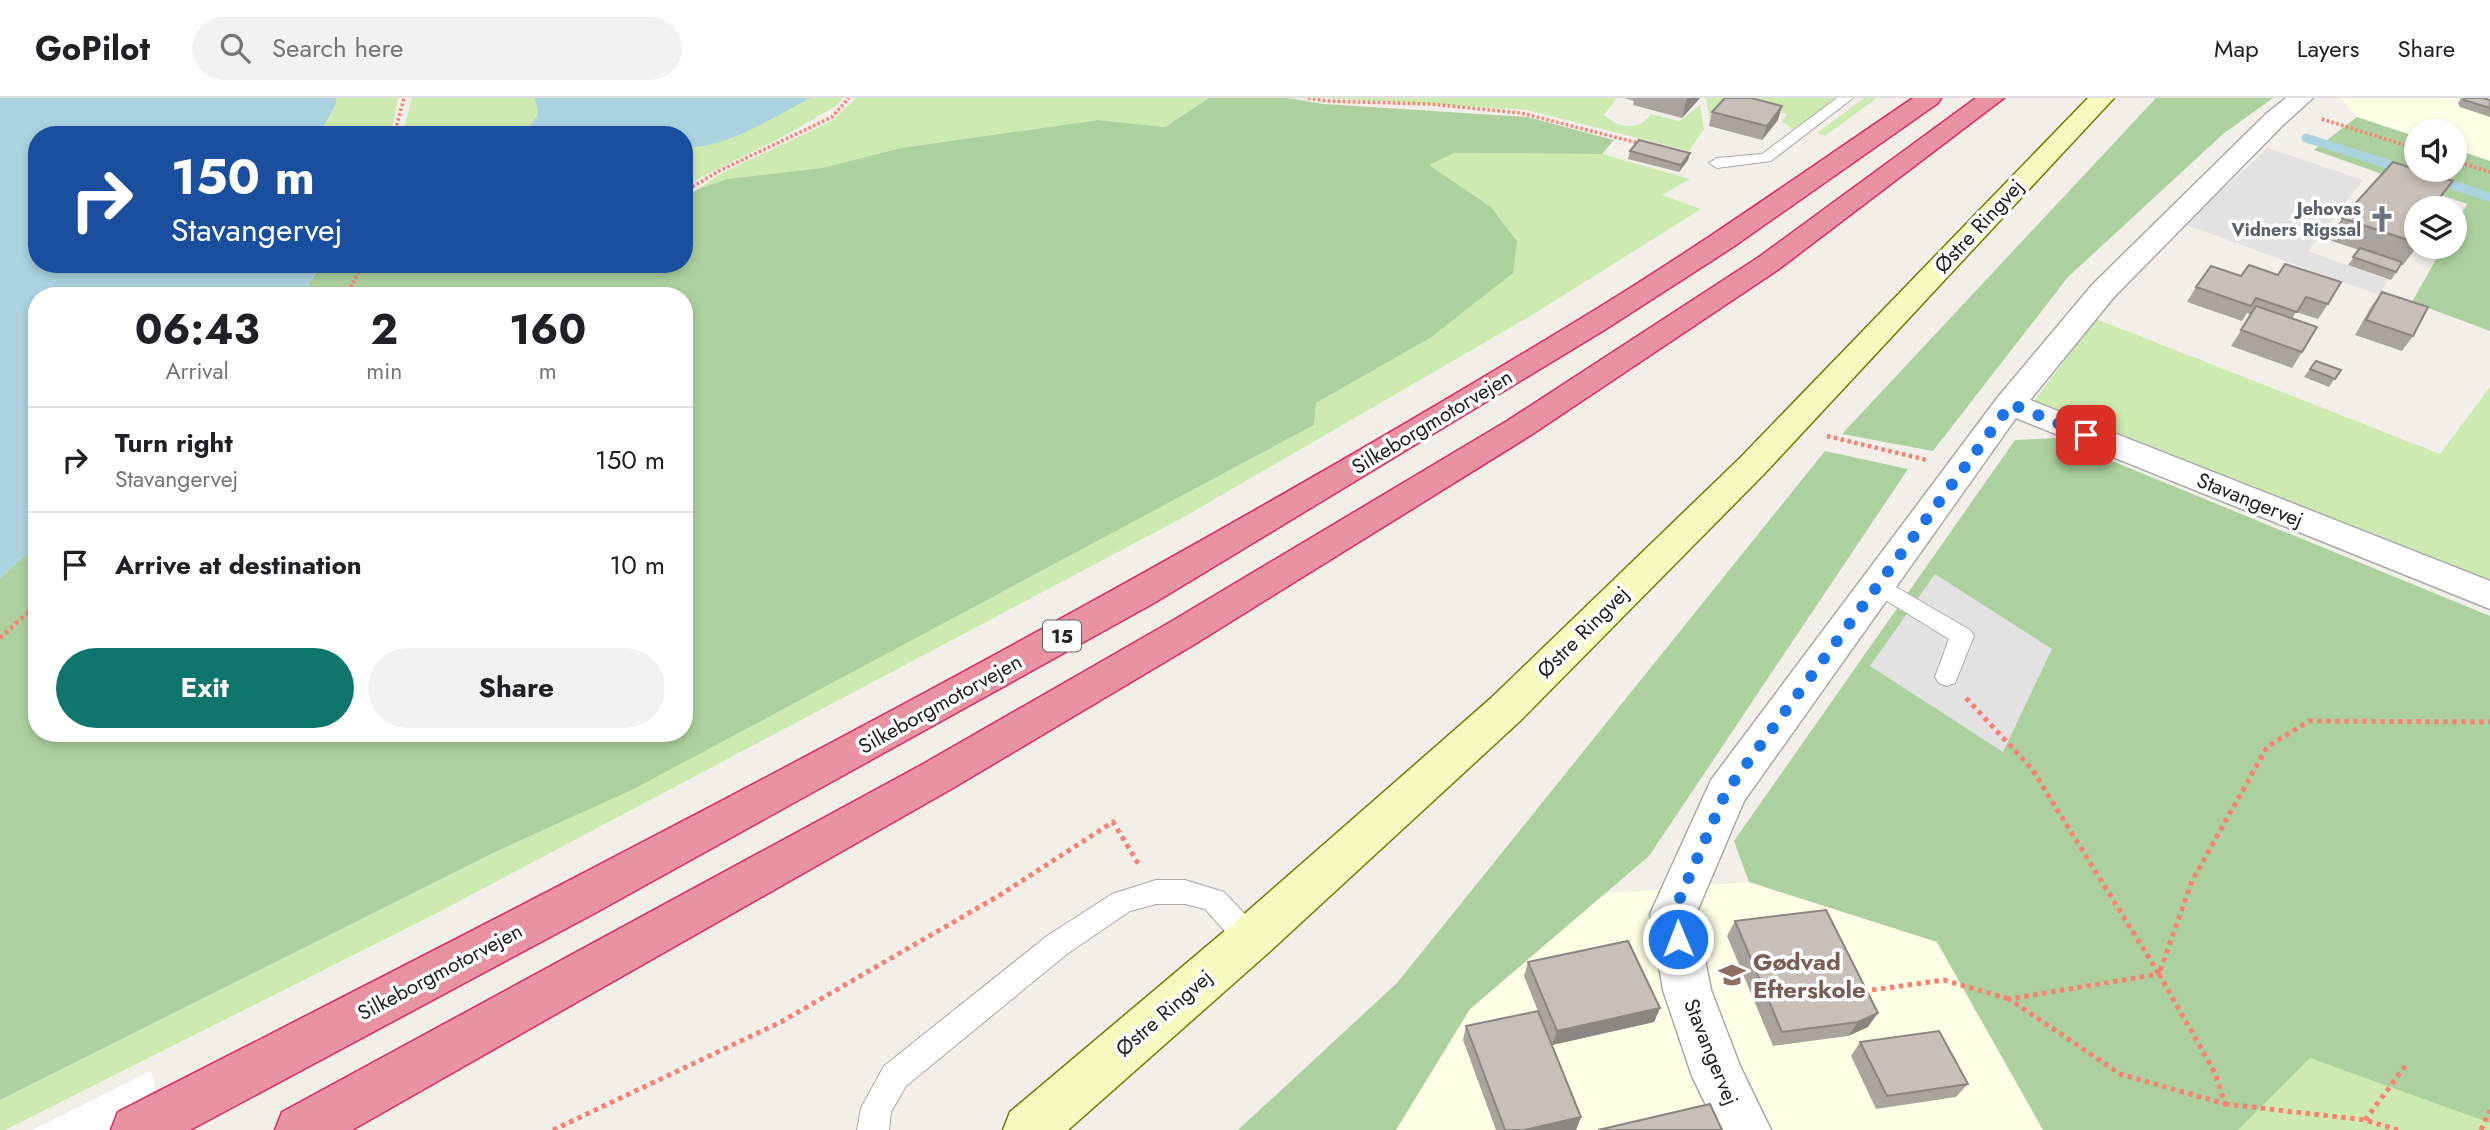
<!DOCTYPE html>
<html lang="en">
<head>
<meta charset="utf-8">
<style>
	:root { --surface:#fff; --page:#f2f2f2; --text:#202124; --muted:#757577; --line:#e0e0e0; --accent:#0f766e }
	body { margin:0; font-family:Jost,sans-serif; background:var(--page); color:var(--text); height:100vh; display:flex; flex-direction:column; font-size:26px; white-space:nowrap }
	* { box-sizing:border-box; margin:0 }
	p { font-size:23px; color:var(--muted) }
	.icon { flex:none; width:38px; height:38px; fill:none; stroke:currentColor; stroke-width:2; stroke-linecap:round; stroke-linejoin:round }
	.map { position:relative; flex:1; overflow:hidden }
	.drawer { position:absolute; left:28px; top:189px; width:665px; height:455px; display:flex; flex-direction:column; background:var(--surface); border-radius:28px; box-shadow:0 4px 10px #0003 }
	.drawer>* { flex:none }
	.top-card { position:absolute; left:28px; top:28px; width:665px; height:147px; border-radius:28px; box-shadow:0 4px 10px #0003; background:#1a4fa0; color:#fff; overflow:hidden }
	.controls { position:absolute; left:2404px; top:21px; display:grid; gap:14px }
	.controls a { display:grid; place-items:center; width:63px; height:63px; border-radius:50%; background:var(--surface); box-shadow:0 4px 10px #0003; font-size:35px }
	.pin { position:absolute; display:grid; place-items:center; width:60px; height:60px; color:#fff; margin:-30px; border-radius:14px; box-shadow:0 4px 10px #0006 }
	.me { position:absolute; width:77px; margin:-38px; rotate:359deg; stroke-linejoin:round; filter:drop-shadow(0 0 5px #0008) }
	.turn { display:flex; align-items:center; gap:24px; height:147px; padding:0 28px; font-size:32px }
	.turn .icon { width:91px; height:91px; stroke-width:2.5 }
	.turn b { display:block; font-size:49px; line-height:60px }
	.eta { display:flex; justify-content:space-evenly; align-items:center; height:119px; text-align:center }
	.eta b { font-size:42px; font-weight:700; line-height:49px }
	.cta { display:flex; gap:14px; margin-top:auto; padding:14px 28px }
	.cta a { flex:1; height:80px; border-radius:42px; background:var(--accent); color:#fff; font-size:28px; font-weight:700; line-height:80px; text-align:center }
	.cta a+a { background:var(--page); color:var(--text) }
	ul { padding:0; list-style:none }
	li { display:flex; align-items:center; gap:21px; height:105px; padding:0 28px; border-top:2px solid var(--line) }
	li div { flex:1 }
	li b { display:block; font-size:26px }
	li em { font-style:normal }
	header { display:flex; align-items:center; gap:42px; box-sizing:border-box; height:98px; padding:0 35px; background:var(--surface); border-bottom:2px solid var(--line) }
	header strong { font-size:33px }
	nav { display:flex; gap:38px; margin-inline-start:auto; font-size:24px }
	.search { width:490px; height:63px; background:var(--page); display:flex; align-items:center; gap:18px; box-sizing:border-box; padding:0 24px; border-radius:38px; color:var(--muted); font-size:26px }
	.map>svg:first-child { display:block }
	.education { fill:#ffffe5 }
	.grass { fill:#cdebb0 }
	.forest { fill:#add19e }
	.parking { fill:#e2e2e2 }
	.water { fill:#aad3df }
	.pier { fill:#fff }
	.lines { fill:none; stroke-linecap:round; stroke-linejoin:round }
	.stream { stroke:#aad3df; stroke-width:9 }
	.service-casing { stroke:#a9a9a9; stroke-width:2 }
	.minor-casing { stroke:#a9a9a9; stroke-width:3 }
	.secondary-casing { stroke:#707d05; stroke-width:3 }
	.motorway-casing { stroke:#dc2a67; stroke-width:3 }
	.path-far2 { stroke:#fa8072; stroke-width:3.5; stroke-dasharray:2.5 2.5; stroke-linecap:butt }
	.path-far1 { stroke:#fa8072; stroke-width:4.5; stroke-dasharray:3.5 3.5; stroke-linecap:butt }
	.path { stroke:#fa8072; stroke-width:5; stroke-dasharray:4.5 4.5; stroke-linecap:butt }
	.service { fill:#fff; fill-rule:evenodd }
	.minor { fill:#fff; fill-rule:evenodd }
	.secondary { fill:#f7fabf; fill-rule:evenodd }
	.motorway { fill:#e892a2; fill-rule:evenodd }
	.wall { fill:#aba49e }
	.shaded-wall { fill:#8b8681 }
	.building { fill:#c7bfb8; stroke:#8b8681; stroke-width:2 }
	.route { stroke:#1a73e8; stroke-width:12; stroke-dasharray:0 21.6 }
	.labels { text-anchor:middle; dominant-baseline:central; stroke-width:7; stroke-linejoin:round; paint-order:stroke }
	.far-worship-label { font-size:18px; font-weight:bold; fill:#5b616d; stroke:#fff; text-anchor:end }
	.shield { fill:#fff; stroke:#646464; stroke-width:2 }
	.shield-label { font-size:19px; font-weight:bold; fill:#222 }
	.street-label { font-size:21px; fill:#222; stroke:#fff }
	.near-education-label { font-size:24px; font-weight:bold; fill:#785e54; stroke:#fff; text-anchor:start }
</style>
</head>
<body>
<header>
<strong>GoPilot</strong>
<div class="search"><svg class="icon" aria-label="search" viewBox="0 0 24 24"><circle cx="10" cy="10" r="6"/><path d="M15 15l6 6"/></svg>Search here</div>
<nav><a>Map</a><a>Layers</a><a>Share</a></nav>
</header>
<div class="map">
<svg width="2490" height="1032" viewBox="0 0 2490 1032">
	<rect width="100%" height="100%" fill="#f2efe9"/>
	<g class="education">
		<path d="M2341,0H2490V63L2455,51V33H2417V39L2357,19Z"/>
		<path d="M1749,784L1937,844L2043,1032H1396L1470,911L1601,796Z"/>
	</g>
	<g class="grass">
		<path d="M336,0H398L391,37H319L336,6Z"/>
		<path d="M412,0H843L836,8L784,38L684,88V37H402Z"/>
		<path d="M856,0H1209L1165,29L1098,22L901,50L822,70L727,81L698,91L720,76L832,23Z"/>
		<path d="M1325,0H1617L1604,17C1619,30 1638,34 1651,16L1680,23L1700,7L1704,31L1689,53L1527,12Z"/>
		<path d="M1706,0H1835L1795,32L1782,24L1787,16L1732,3L1724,7L1710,25Z"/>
		<path d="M1864,0H1877L1825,38L1817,35Z"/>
		<path d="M1453,55L1602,56L1690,81L1662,97L1701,111L1532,217L1182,420L437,815L5,1032H0V1002L495,754L634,691L1314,327L1316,305L1430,240L1517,143L1491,109L1429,67Z"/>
		<path d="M2096,221L2440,356L2490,289V483L2031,307Z"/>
		<path d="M2310,959L2490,1025V1032H2238Z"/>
	</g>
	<g class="forest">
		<path d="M1209,0H1287L1324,6L1527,19L1614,42L1602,56L1454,55L1429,67L1491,109L1517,143L1513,175L1430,240L1316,305L1314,327L634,691L495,754L0,1002V480L37,447V635H684V198H301L319,170L433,166H684V100L698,91L727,81L822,70L901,50L1098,22L1165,29Z"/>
		<path d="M2156,0H2273L2223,36L2068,179L1933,353L1842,336Z"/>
		<path d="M2357,19L2417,39V72H2455V51L2490,63V233L2412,204L2443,149H2455V127L2467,106L2314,52Z"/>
		<path d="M2056,340L2490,518V1025L2310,960L2238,1032H2043L1937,844L1749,784L1734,743L2015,342Z"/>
		<path d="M1825,353L1908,371L1649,758L1470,911L1396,1032H1238L1397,885Z"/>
	</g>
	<g class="parking">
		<path d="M2268,50L2363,82L2308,153L2388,182L2379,197L2184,126Z"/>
		<path d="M1935,476L2052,551L2003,654L1870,568Z"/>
	</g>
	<g class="water">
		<path d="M0,0H336V6L319,37H37V166H321L301,198H37V447L0,480Z"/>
		<path d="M535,0H811C775,18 724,52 684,49V37H523L538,17Z"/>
	</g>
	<path class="pier" d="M151,973L164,1032H32Z"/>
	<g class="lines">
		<g class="stream">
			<path d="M2306,40L2406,72"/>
			<path d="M2437,82L2490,99"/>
		</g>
		<defs>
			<g id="service">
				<path d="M1837,0H1853L1771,63L1717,70L1709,65L1717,60L1762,56Z"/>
				<path d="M1877,478L1970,532L1974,538L1955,585L1947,588L1939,585L1935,579L1949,541L1869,492L1866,486L1869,480Z"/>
				<path d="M1156,782H1185L1224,794L1260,832L1264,841L1260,850L1250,853L1240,850L1205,811L1185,806H1156L1130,813L1067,856L906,988L891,1014L889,1032H857L861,1010L884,968L1047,838L1112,796Z"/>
			</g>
			<path id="minor" d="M2286,0H2313L2284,26L2114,199L2030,302L2490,483V511L2016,320L1744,703L1696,816L1711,892L1740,968L1771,1032H1718L1692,978L1663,892L1650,816L1711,682L1998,299L2092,187L2266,16Z"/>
			<path id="secondary" d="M2088,0H2114L1764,376L1520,623L1267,856L1068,1032H1003L1010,1014L1233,826L1490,601L1740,360Z"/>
			<g id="motorway">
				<path d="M1913,0H1941L1938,5L1733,149L1606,231L1154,505L595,815L190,1032H111L118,1014C614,761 1110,508 1585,218C1697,150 1804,74 1913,0Z"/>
				<path d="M1976,0H2004L1779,171L1531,337L1195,546L953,690L352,1032H275L282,1014L923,666L1167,526L1507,323L1759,159Z"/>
			</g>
		</defs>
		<use href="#service" class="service-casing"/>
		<use href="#minor" class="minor-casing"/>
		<use href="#secondary" class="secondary-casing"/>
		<use href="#motorway" class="motorway-casing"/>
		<g class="path-far2">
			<path d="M1308,0L1326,3L1429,6L1521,15L1642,46"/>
			<path d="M2322,21L2417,51"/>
			<path d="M394,37L404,0"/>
			<path d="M2455,63L2490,74"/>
			<path d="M684,94L719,73L832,19L849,0"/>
			<path d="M346,198L363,166"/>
		</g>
		<g class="path-far1">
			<path d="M1827,338L1927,362"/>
			<path d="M0,540L37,506"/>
		</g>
		<g class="path">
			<path d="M1966,600L2032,671L2159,876L2192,783L2267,649L2309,623L2490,624"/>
			<path d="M2159,876L2215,975L2225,1006L2120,976L2009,901Z"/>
			<path d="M1872,892L1944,882L2009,901"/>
			<path d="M2225,1006L2365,1022L2398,1032"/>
			<path d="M2365,1022L2406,967"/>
			<path d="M553,1032L781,924L1000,797L1113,724L1139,767"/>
			<path d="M2481,1032L2490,1012"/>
		</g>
		<use href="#service" class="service"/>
		<use href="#minor" class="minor"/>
		<use href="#secondary" class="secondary"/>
		<use href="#motorway" class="motorway"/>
	</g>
	<g class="wall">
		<path d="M1624,0H1700L1682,20L1633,7L1634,3Z"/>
		<path d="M2461,0H2483L2490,2V19L2460,9L2458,5Z"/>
		<path d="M1712,14L1778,22L1762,42L1709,28Z"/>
		<path d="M1630,53L1690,55L1688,62L1679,74L1628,61Z"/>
		<path d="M2439,104L2434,110H2417V131L2412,137L2417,138V149L2403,167H2401L2391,182L2348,167L2359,152L2329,142L2342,120Z"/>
		<path d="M2241,178L2328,206L2318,221L2296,214L2292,221L2302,254L2292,270L2231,248L2251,217L2247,215L2242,223L2187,204L2196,189Z"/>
		<path d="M2382,194L2413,238L2402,253L2355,237L2371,209Z"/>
		<path d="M2316,263L2341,272L2329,289L2304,279Z"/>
		<path d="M1735,823L1868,929L1848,938L1773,948L1727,838Z"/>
		<path d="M1528,864L1660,910L1654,924L1552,947L1581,1019L1576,1032H1496L1463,942L1466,928L1538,913L1524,878Z"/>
		<path d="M1860,944L1968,986L1956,999L1876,1011L1851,958Z"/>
	</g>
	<g class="shaded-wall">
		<path d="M1687,0H1700L1682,20Z"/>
		<path d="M1782,8L1778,22L1762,42L1767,28Z"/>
		<path d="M1690,55L1688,62L1679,74L1681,67Z"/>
		<path d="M2453,83L2434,110H2431Z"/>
		<path d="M1660,910L1654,924L1552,947L1557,933Z"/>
		<path d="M1878,915L1868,929L1848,938L1858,924Z"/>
		<path d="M1581,1019L1576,1032H1524Z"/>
	</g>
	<g class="building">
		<path d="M1725,0H1751L1782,8L1767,28L1712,14Z"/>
		<path d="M2464,0H2483L2490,2V10L2464,2Z"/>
		<path d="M1639,42L1690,55L1681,67L1630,53Z"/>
		<path d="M2393,64L2453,83L2431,110H2417V128L2410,136L2417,138V145L2342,120Z"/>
		<path d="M2360,150L2402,164L2396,174L2353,159Z"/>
		<path d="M2285,166L2341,184L2328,206L2306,199L2297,214L2256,200L2251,208L2196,189L2211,168L2241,178L2249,167L2278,177Z"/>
		<path d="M2382,194L2428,209L2413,238L2366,222Z"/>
		<path d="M2256,208L2317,229L2302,254L2241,232Z"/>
		<path d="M2316,263L2341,272L2335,281L2310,271Z"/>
		<path d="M1826,812L1878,915L1858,924L1782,934L1735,823Z"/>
		<path d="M1628,843L1660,910L1557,933L1528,864Z"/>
		<path d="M1538,913L1581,1019L1524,1032H1505L1466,928Z"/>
		<path d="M1939,933L1968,986L1887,998L1860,944Z"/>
		<path d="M1710,1006L1722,1032H1598Z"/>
	</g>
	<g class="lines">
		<path class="route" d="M1678,841L1673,816L1726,694L2011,306L2086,337"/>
	</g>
	<defs>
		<symbol id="church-bare" viewBox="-9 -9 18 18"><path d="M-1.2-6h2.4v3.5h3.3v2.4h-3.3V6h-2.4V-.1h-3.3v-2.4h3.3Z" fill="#6b7280" stroke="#fff" stroke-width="2.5" paint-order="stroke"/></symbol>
		<symbol id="school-bare" viewBox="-9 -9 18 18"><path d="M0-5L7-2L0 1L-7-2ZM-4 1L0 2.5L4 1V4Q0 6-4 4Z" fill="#8d6e63" stroke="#fff" stroke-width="2.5" paint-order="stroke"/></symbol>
	</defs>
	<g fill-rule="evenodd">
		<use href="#church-bare" x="2363" y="102" width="38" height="38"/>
		<use href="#school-bare" x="1713" y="858" width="38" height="38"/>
	</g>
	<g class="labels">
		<g class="far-worship-label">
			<text x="2361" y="111">Jehovas<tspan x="2361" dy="21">Vidners Rigssal</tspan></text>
		</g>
		<rect class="shield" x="1043" y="522.5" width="38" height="31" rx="5"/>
		<g class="shield-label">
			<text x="1062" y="538">15</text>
		</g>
		<g class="street-label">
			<text transform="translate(1979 128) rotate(-47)">Østre Ringvej</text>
			<text transform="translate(1432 324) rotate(-31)">Silkeborgmotorvejen</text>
			<text transform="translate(2250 402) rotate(22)">Stavangervej</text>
			<text transform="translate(1583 534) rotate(-45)">Østre Ringvej</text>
			<text transform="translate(940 606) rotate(-29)">Silkeborgmotorvejen</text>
			<text transform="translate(440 874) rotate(-28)">Silkeborgmotorvejen</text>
			<text transform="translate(1164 915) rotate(-41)">Østre Ringvej</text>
			<text transform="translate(1711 954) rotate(68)">Stavangervej</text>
		</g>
		<g class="near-education-label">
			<text x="1753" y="863">Gødvad<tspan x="1753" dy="28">Efterskole</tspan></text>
		</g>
	</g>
</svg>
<div class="controls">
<a><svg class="icon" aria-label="sound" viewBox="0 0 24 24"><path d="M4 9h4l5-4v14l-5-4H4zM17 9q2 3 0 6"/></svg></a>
<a><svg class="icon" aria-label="layers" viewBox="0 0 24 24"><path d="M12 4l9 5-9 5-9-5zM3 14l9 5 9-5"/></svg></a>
</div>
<div class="pin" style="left:2086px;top:337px;background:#d93025"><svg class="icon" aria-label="arrive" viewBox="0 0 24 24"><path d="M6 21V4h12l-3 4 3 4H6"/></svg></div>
<svg class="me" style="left:1678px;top:841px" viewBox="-20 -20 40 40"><circle r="17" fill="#1a73e8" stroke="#fff" stroke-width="3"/><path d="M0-11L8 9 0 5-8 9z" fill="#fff"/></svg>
<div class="top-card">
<div class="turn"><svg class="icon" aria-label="right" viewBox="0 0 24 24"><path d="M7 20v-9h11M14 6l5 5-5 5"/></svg><div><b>150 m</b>Stavangervej</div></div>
</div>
<section class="drawer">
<div class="eta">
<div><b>06:43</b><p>Arrival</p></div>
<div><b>2</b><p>min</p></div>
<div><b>160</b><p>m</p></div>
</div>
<ul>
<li><svg class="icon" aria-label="right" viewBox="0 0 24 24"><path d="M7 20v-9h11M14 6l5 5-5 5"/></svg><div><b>Turn right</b><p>Stavangervej</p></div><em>150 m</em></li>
<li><svg class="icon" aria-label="arrive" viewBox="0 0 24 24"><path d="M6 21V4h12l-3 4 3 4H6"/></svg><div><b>Arrive at destination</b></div><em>10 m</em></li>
</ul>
<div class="cta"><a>Exit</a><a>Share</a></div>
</section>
</div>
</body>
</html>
